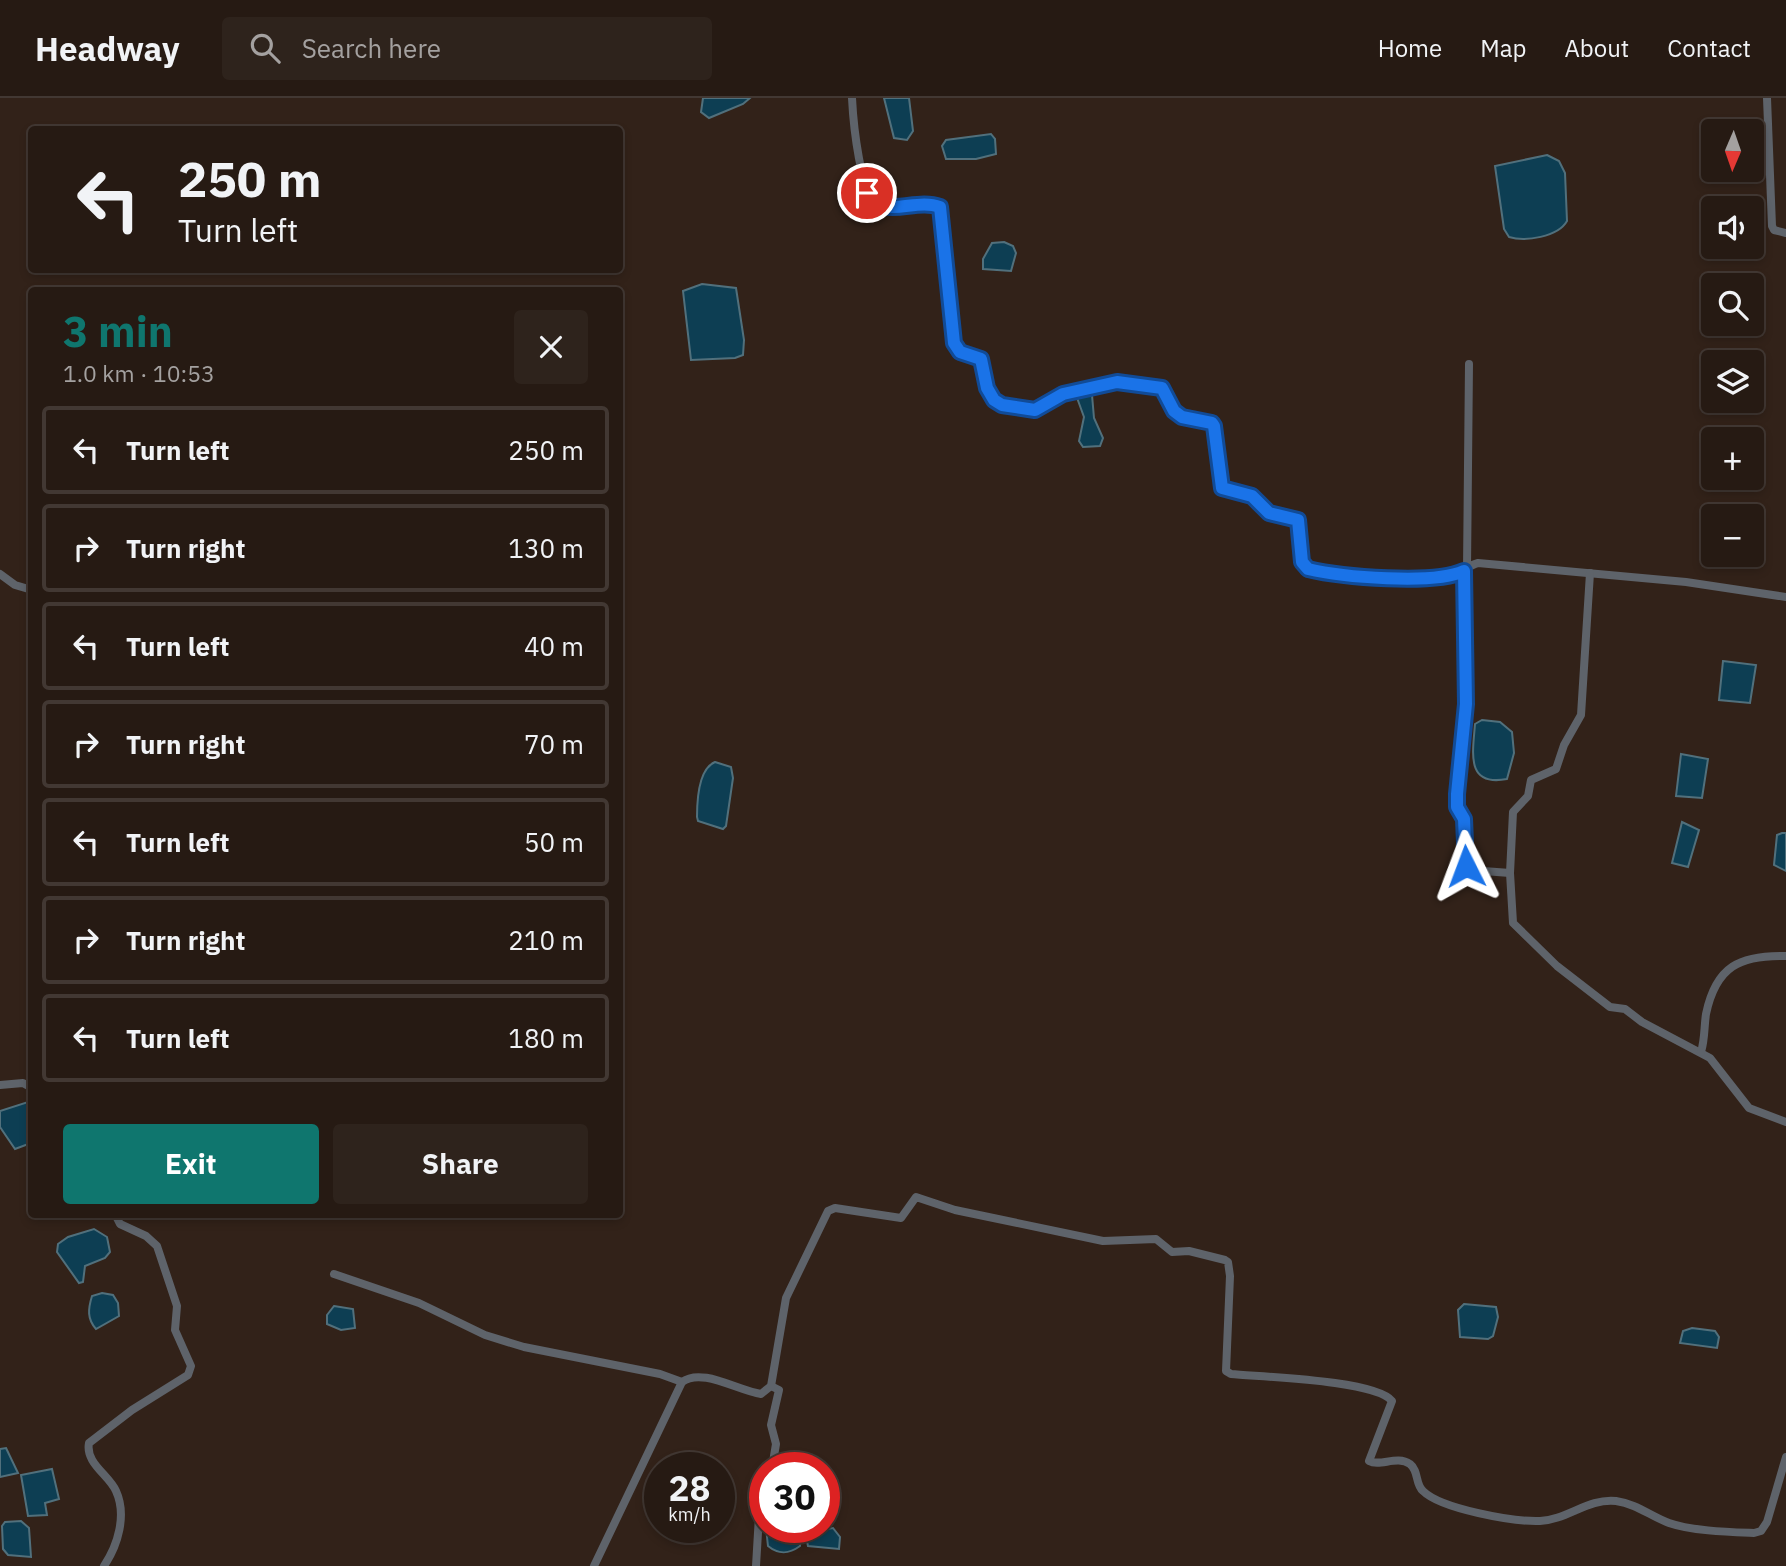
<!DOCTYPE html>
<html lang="en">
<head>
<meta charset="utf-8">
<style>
	:root { --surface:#261a13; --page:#2e231c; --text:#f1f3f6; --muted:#a4a1a0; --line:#423833; --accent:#0f766e }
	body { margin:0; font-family:"IBM Plex Sans",sans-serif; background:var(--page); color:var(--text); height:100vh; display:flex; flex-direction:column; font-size:26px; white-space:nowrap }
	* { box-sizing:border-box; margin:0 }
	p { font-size:23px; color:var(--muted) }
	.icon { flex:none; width:38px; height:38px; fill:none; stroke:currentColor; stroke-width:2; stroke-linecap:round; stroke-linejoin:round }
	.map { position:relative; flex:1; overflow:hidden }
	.panel { position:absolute; left:28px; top:189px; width:595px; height:931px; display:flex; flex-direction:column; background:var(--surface); border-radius:7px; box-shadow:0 4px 10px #0003,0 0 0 2px var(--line) }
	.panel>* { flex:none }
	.banner { position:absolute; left:28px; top:28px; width:595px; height:147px; border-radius:7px; box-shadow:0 4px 10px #0003,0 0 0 2px var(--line); background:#261a13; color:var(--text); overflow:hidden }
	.needle { width:46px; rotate:182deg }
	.buttons { position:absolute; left:1701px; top:21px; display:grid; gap:14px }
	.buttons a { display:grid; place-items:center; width:63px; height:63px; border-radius:7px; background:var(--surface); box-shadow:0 4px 10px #0003,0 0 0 2px var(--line); font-size:35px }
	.speed { position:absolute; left:644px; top:1354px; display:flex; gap:14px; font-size:35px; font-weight:700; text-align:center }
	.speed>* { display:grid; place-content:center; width:91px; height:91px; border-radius:50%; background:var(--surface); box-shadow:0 4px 10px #0003,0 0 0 2px var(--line); line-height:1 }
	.speed small { font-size:18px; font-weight:400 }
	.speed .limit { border:10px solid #d22; background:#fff; color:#111 }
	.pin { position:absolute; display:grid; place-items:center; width:60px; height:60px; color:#fff; margin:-30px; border:4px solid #fff; border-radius:50%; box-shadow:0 2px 7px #0007 }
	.me { position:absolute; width:77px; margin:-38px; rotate:357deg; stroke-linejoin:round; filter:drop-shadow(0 0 5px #0008) }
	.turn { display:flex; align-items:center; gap:24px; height:147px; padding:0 35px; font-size:32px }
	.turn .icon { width:91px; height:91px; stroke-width:2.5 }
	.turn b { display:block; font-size:49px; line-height:60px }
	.round { display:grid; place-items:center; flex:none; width:74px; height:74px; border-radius:7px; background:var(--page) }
	.summary { display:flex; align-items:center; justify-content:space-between; height:119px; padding:0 35px }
	h1 { font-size:42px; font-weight:700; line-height:52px; color:var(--accent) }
	.cta { display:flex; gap:14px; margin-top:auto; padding:14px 35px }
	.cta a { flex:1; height:80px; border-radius:7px; background:var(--accent); color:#fff; font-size:28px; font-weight:700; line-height:80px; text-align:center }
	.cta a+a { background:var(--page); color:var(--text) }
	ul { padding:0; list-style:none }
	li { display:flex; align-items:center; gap:21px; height:88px; margin:0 14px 10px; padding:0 21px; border:4px solid var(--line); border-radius:7px }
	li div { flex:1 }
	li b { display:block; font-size:26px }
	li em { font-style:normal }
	header { display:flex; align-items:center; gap:42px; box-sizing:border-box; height:98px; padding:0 35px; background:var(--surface); border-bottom:2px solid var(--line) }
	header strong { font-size:33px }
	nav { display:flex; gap:38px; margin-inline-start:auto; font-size:24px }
	.search { width:490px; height:63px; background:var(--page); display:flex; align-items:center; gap:18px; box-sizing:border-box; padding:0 24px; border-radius:7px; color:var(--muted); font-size:26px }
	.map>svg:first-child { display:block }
	.water { fill:#0d3e53; stroke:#51707c; stroke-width:2 }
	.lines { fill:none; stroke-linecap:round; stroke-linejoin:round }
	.street { stroke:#5e636a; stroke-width:8 }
	.route-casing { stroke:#114b97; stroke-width:18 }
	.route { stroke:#1a73e8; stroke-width:12 }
</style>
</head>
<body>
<header>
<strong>Headway</strong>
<div class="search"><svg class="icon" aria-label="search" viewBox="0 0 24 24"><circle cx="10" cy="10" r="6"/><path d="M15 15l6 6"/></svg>Search here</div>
<nav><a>Home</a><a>Map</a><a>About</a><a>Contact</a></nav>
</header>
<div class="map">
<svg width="1786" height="1468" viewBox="0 0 1786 1468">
	<rect width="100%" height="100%" fill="#322219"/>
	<g class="water">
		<path d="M703,0H750L743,6L709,20L701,14Z"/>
		<path d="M884,0H909L913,33L907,42L894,40Z"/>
		<path d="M991,36L995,41L996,56L976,61H946L942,48L946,42Z"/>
		<path d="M1547,57L1559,63L1565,75L1567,123C1558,139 1525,144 1509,139L1504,131L1495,68Z"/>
		<path d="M1004,144L1013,148L1016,155L1011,173L983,171V161L992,145Z"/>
		<path d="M702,186L736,190L744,242L743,257L735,260L691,262L683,193Z"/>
		<path d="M1083,293L1092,297L1094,320L1103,340L1100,348L1083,349L1079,343L1084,319L1076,297Z"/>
		<path d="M1723,563L1756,567L1750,605L1719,602Z"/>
		<path d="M1482,622L1500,624L1512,634L1514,655L1507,681C1465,689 1473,654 1475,626Z"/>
		<path d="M1681,656L1708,661L1702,700L1676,698Z"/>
		<path d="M715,664L731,669L733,680L726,728L723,731L698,723L697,719C697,702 698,671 715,664Z"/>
		<path d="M1682,724L1699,732L1688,769L1672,765Z"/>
		<path d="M1782,735H1786V773L1774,767L1777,737Z"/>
		<path d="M31,1003V1045L15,1051L0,1029V1013Z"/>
		<path d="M94,1131L107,1139L110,1154L105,1160L85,1168L83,1184L79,1185L57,1154L58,1146L68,1139Z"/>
		<path d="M102,1195L113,1197L118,1205L119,1218L96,1231C87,1221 88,1211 92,1198Z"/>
		<path d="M1464,1206L1496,1209L1498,1219L1493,1238L1488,1241L1460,1239L1458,1212Z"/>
		<path d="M334,1208L353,1211L355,1230L341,1232L327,1226V1217Z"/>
		<path d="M1692,1230L1715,1233L1719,1239L1717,1250L1680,1245L1683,1233Z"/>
		<path d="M6,1350L18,1375L0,1379V1351Z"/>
		<path d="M52,1371L59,1401L45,1405L47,1417L28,1418L21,1377Z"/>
		<path d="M21,1423L29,1430L31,1459L8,1457L3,1451L2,1428L5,1424Z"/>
		<path d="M766,1430H801L800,1448C789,1456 779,1457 768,1448Z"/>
		<path d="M833,1430L840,1439L839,1451L808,1448L806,1439L810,1434Z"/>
	</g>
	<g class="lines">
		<g class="street">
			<path d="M852,0C853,20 860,103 880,109C896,113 918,106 935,107L941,111L954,245L960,254L981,261C987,274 983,292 994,302C1001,309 1027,314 1037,312C1045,310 1055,299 1065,295C1095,284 1130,283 1162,290L1174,313L1182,319L1212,325L1214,328L1221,389L1252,398L1269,415L1298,422L1302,464L1308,471C1339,478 1425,487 1454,477C1463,474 1469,467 1478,465L1686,484L1786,499"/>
			<path d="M1767,0L1772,128L1774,132L1786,135"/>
			<path d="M1467,471L1469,266"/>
			<path d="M1464,473L1466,606L1457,696C1457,707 1462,712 1464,722C1468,738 1457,758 1470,772L1510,775"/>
			<path d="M1590,475L1581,617L1564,647L1556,671L1531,682L1528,698L1513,714L1510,775L1513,825L1557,868L1610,909L1625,911L1642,924L1710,960L1749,1010L1786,1024"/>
			<path d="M0,476L15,487L32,492"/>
			<path d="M1701,954C1705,941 1704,929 1706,916C1716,868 1740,857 1786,858"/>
			<path d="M0,987L23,985L32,990"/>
			<path d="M334,1176L419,1205L485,1237L524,1249L660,1276L682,1284"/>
			<path d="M771,1288L779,1292L771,1327L776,1346L772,1370"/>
			<path d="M104,1468C118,1447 127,1417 116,1393C109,1377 85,1365 89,1345L132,1312L188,1277L191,1268L175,1232L177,1208L157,1148L146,1138L120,1126L115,1116"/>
			<path d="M594,1468L682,1284C702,1269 738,1293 761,1296L771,1288L786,1200L828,1113L835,1110L901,1120L916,1099L955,1112L1103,1143L1156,1141L1172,1154L1189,1153L1225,1162L1228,1164L1230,1178L1226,1273L1231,1276C1262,1279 1375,1282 1392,1303L1369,1363C1380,1369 1397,1357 1410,1366C1419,1373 1415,1386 1423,1393C1441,1411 1514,1424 1540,1423C1567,1422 1588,1400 1616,1403C1637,1406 1650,1418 1669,1425C1692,1433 1729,1434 1754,1435L1761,1433L1767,1424L1786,1359"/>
			<path d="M756,1468L759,1418L765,1392"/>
		</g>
	</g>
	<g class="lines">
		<defs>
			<path id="route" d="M867,95C884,123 914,99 940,109L954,245L960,254L981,261L987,290L994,302L1002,307L1035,312L1063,296L1117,284L1162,290L1174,313L1182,319L1212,325L1214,328L1222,390L1252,398L1269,415L1298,422L1302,464L1308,471C1341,479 1434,487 1464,473L1466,606L1457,696V709L1464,721L1466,768"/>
		</defs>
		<use href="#route" class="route-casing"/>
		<use href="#route" class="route"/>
	</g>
</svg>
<div class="buttons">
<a><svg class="needle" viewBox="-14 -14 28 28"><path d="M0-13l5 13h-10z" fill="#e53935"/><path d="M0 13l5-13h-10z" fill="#a4a1a0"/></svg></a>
<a><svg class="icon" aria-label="sound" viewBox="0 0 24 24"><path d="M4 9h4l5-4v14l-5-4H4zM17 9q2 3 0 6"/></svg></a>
<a><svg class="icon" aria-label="search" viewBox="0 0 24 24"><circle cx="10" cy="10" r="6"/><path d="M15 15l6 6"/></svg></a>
<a><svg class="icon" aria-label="layers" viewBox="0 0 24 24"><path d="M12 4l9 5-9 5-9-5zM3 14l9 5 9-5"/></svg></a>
<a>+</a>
<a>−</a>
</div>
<div class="speed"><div>28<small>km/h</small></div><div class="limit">30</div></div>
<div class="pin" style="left:867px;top:95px;background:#d93025"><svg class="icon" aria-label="arrive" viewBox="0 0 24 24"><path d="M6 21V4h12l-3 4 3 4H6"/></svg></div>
<svg class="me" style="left:1466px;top:768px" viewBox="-20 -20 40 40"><path d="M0-17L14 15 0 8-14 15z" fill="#1a73e8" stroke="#fff" stroke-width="4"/></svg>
<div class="banner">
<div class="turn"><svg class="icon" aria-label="left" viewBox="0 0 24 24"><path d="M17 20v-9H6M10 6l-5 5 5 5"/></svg><div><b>250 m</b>Turn left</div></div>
</div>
<section class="panel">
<div class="summary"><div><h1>3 min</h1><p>1.0 km · 10:53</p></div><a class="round"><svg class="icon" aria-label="close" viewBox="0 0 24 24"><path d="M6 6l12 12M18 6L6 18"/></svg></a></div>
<ul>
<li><svg class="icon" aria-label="left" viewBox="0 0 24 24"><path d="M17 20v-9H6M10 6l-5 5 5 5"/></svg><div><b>Turn left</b></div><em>250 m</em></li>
<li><svg class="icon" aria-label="right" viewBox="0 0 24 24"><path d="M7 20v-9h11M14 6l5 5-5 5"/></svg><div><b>Turn right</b></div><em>130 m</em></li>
<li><svg class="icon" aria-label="left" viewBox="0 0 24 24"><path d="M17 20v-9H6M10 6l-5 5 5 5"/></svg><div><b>Turn left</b></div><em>40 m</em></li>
<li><svg class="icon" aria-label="right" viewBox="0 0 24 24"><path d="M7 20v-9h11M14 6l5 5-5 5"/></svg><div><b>Turn right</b></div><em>70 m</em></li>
<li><svg class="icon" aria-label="left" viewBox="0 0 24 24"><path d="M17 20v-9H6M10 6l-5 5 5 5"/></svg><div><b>Turn left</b></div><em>50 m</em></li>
<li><svg class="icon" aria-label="right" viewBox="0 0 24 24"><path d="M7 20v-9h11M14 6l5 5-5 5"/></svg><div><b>Turn right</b></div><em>210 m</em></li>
<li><svg class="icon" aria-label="left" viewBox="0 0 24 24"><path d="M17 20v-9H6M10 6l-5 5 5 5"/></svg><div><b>Turn left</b></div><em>180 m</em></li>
</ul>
<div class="cta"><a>Exit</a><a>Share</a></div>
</section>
</div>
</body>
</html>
